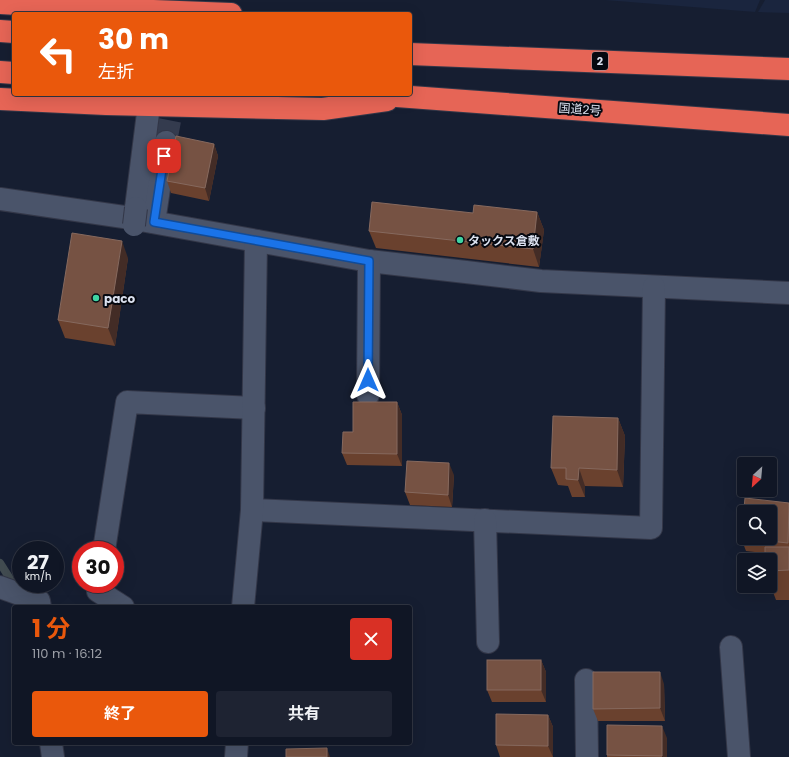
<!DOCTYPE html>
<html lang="ja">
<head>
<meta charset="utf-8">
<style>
	:root { --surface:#101625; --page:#1e2332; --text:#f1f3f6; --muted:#9c9fa7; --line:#303542; --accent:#ea580c }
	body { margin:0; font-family:Poppins,"Noto Sans JP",sans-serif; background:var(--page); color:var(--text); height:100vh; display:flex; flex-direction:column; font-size:15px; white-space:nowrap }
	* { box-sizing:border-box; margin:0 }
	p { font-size:13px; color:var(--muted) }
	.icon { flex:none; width:22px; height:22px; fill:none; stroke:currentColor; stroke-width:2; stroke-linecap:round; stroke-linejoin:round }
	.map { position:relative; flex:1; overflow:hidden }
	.drawer { position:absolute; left:12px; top:605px; width:400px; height:140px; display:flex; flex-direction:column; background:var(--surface); border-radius:4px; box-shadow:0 4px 16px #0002,0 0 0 1px var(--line) }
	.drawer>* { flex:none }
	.banner { position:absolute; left:12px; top:12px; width:400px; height:84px; border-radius:4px; box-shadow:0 4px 16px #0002,0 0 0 1px var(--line); background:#ea580c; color:#fff; overflow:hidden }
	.needle { width:26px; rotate:206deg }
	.fabs { position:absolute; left:737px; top:457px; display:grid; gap:8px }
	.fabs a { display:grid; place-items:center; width:40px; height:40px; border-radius:4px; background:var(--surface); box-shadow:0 4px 16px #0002,0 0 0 1px var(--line); font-size:20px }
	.speed { position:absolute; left:12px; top:541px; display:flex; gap:8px; font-size:20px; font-weight:700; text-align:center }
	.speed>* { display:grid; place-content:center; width:52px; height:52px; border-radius:50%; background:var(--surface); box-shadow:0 4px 16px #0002,0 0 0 1px var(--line); line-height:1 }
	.speed small { font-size:10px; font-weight:400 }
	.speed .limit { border:6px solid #d22; background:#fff; color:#111 }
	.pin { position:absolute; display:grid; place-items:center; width:34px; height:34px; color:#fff; margin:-17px; border-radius:8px; box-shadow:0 2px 6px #0006 }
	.me { position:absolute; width:44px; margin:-22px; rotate:0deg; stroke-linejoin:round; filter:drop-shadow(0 0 3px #0008) }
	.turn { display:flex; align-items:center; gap:14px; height:84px; padding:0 20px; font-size:18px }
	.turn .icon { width:52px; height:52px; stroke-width:2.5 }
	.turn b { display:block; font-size:28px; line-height:34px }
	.round { display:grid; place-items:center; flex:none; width:42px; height:42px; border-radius:4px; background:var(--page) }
	.overview { display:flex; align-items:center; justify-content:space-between; height:68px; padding:0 20px }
	h1 { font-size:24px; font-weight:700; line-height:30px; color:var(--accent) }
	.button { display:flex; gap:8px; margin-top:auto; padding:8px 20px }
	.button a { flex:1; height:46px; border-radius:4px; background:var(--accent); color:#fff; font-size:16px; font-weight:700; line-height:46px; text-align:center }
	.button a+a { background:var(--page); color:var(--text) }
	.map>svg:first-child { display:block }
	.built { fill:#1a253e }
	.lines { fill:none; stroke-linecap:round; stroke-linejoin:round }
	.stream { stroke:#424c51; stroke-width:8 }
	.minor-tunnel { stroke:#343b4e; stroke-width:22; stroke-dasharray:22 11; stroke-linecap:butt }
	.minor-casing { stroke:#333748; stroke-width:24 }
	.highway-casing { stroke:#333748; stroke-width:24 }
	.minor { stroke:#4a546a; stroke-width:22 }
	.highway { stroke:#e66556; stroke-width:22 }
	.minor-bridge-casing { stroke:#333748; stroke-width:24; stroke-linecap:butt }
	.minor-bridge { stroke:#4a546a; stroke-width:22 }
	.wall { fill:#6a412e }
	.shaded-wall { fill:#432c26 }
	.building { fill:#765243; stroke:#86695e; fill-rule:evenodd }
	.route-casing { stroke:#114b97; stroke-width:10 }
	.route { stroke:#1a73e8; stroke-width:7 }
	.poi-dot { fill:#3fd4a2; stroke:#050810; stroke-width:1.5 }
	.labels { text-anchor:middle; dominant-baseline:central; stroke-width:4; stroke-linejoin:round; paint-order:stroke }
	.shield { fill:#050810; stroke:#9ca1ad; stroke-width:1 }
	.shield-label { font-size:11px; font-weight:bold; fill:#dce2f0 }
	.street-label { font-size:12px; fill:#dce2f0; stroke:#050810 }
	.poi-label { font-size:12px; font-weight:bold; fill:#dce2f0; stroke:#050810; text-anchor:start }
</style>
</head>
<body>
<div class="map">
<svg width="789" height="757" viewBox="0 0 789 757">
	<rect width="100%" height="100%" fill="#161e31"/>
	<g class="built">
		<path d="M605,0H760L755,12Z"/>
		<path d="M765,0H789V13L758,12Z"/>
	</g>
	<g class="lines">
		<path class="stream" d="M0,563L12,582"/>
		<path class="minor-tunnel" d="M166,142L175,94"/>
		<defs>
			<g id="minor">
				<path d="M0,199L124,217L369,261L466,272L541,281L789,293"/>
				<path d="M136,208L149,105"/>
				<path d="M154,222L166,142"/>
				<path d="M368,395L369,261"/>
				<path d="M252,510L651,528L654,287"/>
				<path d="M485,520L488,642"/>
				<path d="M104,550L127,402L254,408"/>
				<path d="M99,584L98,591L123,607"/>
				<path d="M0,587L39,601L40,607"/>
				<path d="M243,607L252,510L256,241"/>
				<path d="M731,647L739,757"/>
				<path d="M586,680L587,757"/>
				<path d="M51,743L53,757"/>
				<path d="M236,757L237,743"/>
			</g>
			<g id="highway">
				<path d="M0,3L102,9L231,14"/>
				<path d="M0,31L14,32"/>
				<path d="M410,54L789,69"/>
				<path d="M0,72L14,73"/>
				<path d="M370,94L789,125"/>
				<path d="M0,99L106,104L323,109L387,100"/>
			</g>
		</defs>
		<use href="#minor" class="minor-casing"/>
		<use href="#highway" class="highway-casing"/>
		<use href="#minor" class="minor"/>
		<use href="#highway" class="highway"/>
		<defs>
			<path id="minor-bridge" d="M134,225L136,208"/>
		</defs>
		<use href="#minor-bridge" class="minor-bridge-casing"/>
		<use href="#minor-bridge" class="minor-bridge"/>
	</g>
	<g class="wall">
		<path d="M214,144L218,156L209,201L171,193L167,181Z"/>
		<path d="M537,212L544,230L539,267L376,248L369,231L473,213Z"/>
		<path d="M128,258L115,346L65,338L58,320Z"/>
		<path d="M397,402L402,415V466L347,465L342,453Z"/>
		<path d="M618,418L625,436L623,487L585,486V497H572L568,486L558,485L551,468Z"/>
		<path d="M454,475L452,507L410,505L405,492Z"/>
		<path d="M789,503V600H776L770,584V560L765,553L746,551L741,538Z"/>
		<path d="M541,660L546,672V702H492L487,690Z"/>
		<path d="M664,684L665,721H598L593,709Z"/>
		<path d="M548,715L553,727V757H500L496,745Z"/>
		<path d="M667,738V757H607V755Z"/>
	</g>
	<g class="shaded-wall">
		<path d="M214,144L218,156L209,201L205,188Z"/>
		<path d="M537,212L544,230L539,267L533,249Z"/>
		<path d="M122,241L128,258L115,346L108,328Z"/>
		<path d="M397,402L402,415V466L397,454Z"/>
		<path d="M618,418L625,436L623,487L617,470Z"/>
		<path d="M449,463L454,475L452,507L448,495Z"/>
		<path d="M579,468L585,486V497L578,480Z"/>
		<path d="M541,660L546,672V702L541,690Z"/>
		<path d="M660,672L664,684L665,721L660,708Z"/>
		<path d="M548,715L553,727V757L548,746Z"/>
		<path d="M662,726L667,738V757H662Z"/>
		<path d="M327,748L330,757H327Z"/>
	</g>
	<g class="building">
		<path d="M176,136L214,144L205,188L167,181Z"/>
		<path d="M372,202L473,213L474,205L537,212L533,249L369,231Z"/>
		<path d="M72,233L122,241L108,328L58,320Z"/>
		<path d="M353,402H397V454L342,453L343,432H353Z"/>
		<path d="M553,416L618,418L617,470L579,468L578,480L566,479V468H551Z"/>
		<path d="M407,461L449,463L448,495L405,492Z"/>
		<path d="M745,498L789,503L788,543L741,538ZM744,512H770V538H744Z"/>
		<path d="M765,547H789V570L770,571V560H765Z"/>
		<rect x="487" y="660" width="54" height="30"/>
		<path d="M593,672H660V708L593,709Z"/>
		<path d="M496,714L548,715V746L496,745Z"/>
		<path d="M607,725L662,726V756L607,755Z"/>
		<path d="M327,748V757H286V749Z"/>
	</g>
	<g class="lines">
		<defs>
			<path id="route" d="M164,156L154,222L369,261L368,380"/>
		</defs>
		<use href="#route" class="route-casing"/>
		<use href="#route" class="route"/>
	</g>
	<g class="poi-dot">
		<circle cx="460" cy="240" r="4"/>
		<circle cx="96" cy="298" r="4"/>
	</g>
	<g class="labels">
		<rect class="shield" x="592" y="52" width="16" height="18" rx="3"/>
		<g class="shield-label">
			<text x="600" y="61">2</text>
		</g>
		<g class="street-label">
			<text transform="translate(580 109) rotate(4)">国道2号</text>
		</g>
		<g class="poi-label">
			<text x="468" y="240">タックス倉敷</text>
			<text x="104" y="298">paco</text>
		</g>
	</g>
</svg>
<div class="fabs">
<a><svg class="needle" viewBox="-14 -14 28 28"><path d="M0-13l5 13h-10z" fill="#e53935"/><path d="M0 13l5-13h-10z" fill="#9c9fa7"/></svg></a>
<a><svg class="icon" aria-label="search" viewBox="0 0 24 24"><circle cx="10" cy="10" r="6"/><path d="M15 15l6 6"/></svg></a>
<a><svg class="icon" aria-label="layers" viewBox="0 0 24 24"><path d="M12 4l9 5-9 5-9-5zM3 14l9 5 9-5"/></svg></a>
</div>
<div class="speed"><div>27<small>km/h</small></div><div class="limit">30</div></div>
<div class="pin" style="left:164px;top:156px;background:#d93025"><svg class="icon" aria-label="arrive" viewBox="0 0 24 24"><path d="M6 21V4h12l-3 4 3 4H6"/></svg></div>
<svg class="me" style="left:368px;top:380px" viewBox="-20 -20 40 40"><path d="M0-17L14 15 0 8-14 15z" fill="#1a73e8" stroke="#fff" stroke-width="4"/></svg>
<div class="banner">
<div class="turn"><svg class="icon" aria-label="left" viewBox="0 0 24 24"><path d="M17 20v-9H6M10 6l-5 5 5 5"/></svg><div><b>30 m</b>左折</div></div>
</div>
<section class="drawer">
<div class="overview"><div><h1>1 分</h1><p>110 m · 16:12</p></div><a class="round" style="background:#d93025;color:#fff"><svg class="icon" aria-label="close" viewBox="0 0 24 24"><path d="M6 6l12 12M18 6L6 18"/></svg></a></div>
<div class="button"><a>終了</a><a>共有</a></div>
</section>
</div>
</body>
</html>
